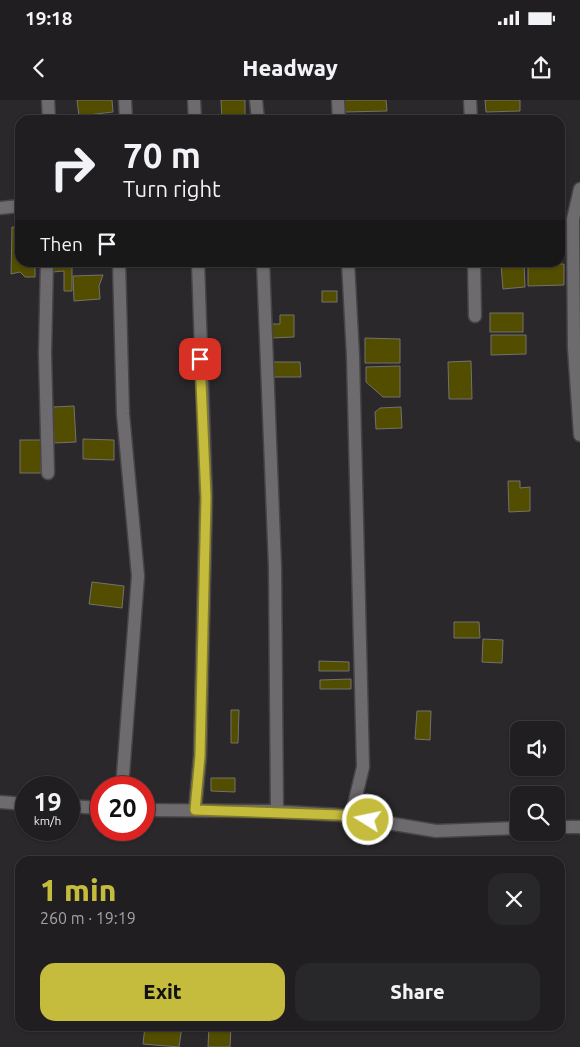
<!DOCTYPE html>
<html lang="en">
<head>
<meta charset="utf-8">
<style>
	:root { --surface:#201e20; --page:#282729; --text:#f1f3f6; --muted:#a2a2a5; --line:#3d3c3e; --accent:#c5bc3d }
	body { margin:0; font-family:Ubuntu,sans-serif; background:var(--page); color:var(--text); height:100vh; display:flex; flex-direction:column; font-size:19px; white-space:nowrap }
	* { box-sizing:border-box; margin:0 }
	p { font-size:16px; color:var(--muted) }
	.icon { flex:none; width:28px; height:28px; fill:none; stroke:currentColor; stroke-width:2; stroke-linecap:round; stroke-linejoin:round }
	.map { position:relative; flex:1; overflow:hidden }
	.side { position:absolute; left:15px; top:756px; width:550px; height:175px; display:flex; flex-direction:column; background:var(--surface); border-radius:15px; box-shadow:0 1px 4px #0004,0 0 0 1px var(--line) }
	.side>* { flex:none }
	.banner { position:absolute; left:15px; top:15px; width:550px; height:152px; border-radius:15px; box-shadow:0 1px 4px #0004,0 0 0 1px var(--line); background:#201e20; color:var(--text); overflow:hidden }
	.tools { position:absolute; left:510px; top:621px; display:grid; gap:10px }
	.tools a { display:grid; place-items:center; width:55px; height:55px; border-radius:10px; background:var(--surface); box-shadow:0 1px 4px #0004,0 0 0 1px var(--line); font-size:25px }
	.speed { position:absolute; left:15px; top:676px; display:flex; gap:10px; font-size:25px; font-weight:700; text-align:center }
	.speed>* { display:grid; place-content:center; width:65px; height:65px; border-radius:50%; background:var(--surface); box-shadow:0 1px 4px #0004,0 0 0 1px var(--line); line-height:1 }
	.speed small { font-size:12px; font-weight:400 }
	.speed .limit { border:8px solid #d22; background:#fff; color:#111 }
	.pin { position:absolute; display:grid; place-items:center; width:42px; height:42px; color:#fff; margin:-21px; border-radius:10px; box-shadow:0 2px 8px #0006 }
	.me { position:absolute; width:55px; margin:-28px; rotate:280deg; stroke-linejoin:round; filter:drop-shadow(0 0 4px #0008) }
	.turn { display:flex; align-items:center; gap:18px; height:105px; padding:0 25px; font-size:22px }
	.turn .icon { width:65px; height:65px; stroke-width:2.5 }
	.turn b { display:block; font-size:35px; line-height:42px }
	.then { display:flex; align-items:center; height:48px; padding:0 25px; background:#0003; gap:10px; font-size:19px }
	.round { display:grid; place-items:center; flex:none; width:52px; height:52px; border-radius:15px; background:var(--page) }
	.headline { display:flex; align-items:center; justify-content:space-between; height:85px; padding:0 25px }
	h1 { font-size:30px; font-weight:800; line-height:38px; color:var(--accent) }
	.button { display:flex; gap:10px; margin-top:auto; padding:10px 25px }
	.button a { flex:1; height:58px; border-radius:15px; background:var(--accent); color:#111; font-size:20px; font-weight:800; line-height:58px; text-align:center }
	.button a+a { background:var(--page); color:var(--text) }
	.status { display:flex; justify-content:space-between; align-items:center; height:35px; padding:0 25px; background:var(--surface); direction:ltr }
	.status svg { height:14px; fill:currentColor }
	header { display:flex; justify-content:space-between; align-items:center; height:65px; padding:0 25px; background:var(--surface); font-size:22px; font-weight:800 }
	.map>svg:first-child { display:block }
	.building { fill:#534d00; stroke:#72726e }
	.lines { fill:none; stroke-linecap:round; stroke-linejoin:round }
	.minor-casing { stroke:#464446; stroke-width:15 }
	.minor { stroke:#6e6b6e; stroke-width:12 }
	.route-casing { stroke:#807a28; stroke-width:12 }
	.route { stroke:#c5bc3d; stroke-width:9 }
</style>
</head>
<body>
<div class="status"><b>19:18</b><svg viewBox="0 0 49 12"><path d="M0 12V9h3v3zM5 12V6h3v6zM10 12V3h3v9zM15 12V0h3v12zM26 1h20v11H26zM47 4h2v5h-2z"/></svg></div>
<header><svg class="icon" aria-label="back" viewBox="0 0 24 24"><path d="M15 5l-7 7 7 7"/></svg>Headway<svg class="icon" aria-label="share" viewBox="0 0 24 24"><path d="M12 15V3M7 8l5-5 5 5M5 13v7h14v-7"/></svg></header>
<div class="map">
<svg width="580" height="947" viewBox="0 0 580 947">
	<rect width="100%" height="100%" fill="#2a282a"/>
	<g class="building">
		<path d="M77,0H112L113,12L79,16Z"/>
		<path d="M221,0H245V15L234,16L235,20H222Z"/>
		<path d="M344,0H386L387,11L345,12Z"/>
		<path d="M485,0H520V11L486,12Z"/>
		<path d="M12,127L20,128V162H35V177H25L20,172L11,174Z"/>
		<path d="M53,162H72V191H64V171L53,172Z"/>
		<path d="M524,164L525,187L503,189L501,165Z"/>
		<path d="M528,164H564V185L528,186Z"/>
		<path d="M103,175L99,186L100,199L74,201L73,176Z"/>
		<rect x="322" y="191" width="15" height="11"/>
		<rect x="490" y="213" width="33" height="19"/>
		<path d="M280,215H294V237L271,238L270,224H280Z"/>
		<path d="M491,235H526V254L491,255Z"/>
		<path d="M365,238L400,239V263H365Z"/>
		<path d="M471,261L472,299H449L448,262Z"/>
		<path d="M269,262H300L301,277H270Z"/>
		<path d="M400,266V297H383L366,282V267Z"/>
		<path d="M74,306L76,342L54,343L53,307Z"/>
		<path d="M401,307L402,328L376,329L375,312L380,308Z"/>
		<path d="M83,339L114,340V360L83,359Z"/>
		<rect x="20" y="340" width="21" height="33"/>
		<path d="M508,381H520V388L530,387V411L509,412Z"/>
		<path d="M92,482L124,486L122,508L89,504Z"/>
		<path d="M454,522H479L480,538H454Z"/>
		<path d="M483,539L503,540L502,563L482,562Z"/>
		<path d="M319,561L349,562V571H319Z"/>
		<path d="M351,579V589H320V580Z"/>
		<path d="M231,610H239L238,643H231Z"/>
		<path d="M417,611H431L430,640L415,639Z"/>
		<path d="M211,678H235V692L211,691Z"/>
		<path d="M145,926H182L179,947L143,944Z"/>
		<path d="M209,926H231L230,947H208Z"/>
	</g>
	<g class="lines">
		<defs>
			<g id="minor">
				<path d="M48,0L49,20"/>
				<path d="M125,0L126,20"/>
				<path d="M194,0L195,20"/>
				<path d="M256,0L258,20"/>
				<path d="M338,0L339,20"/>
				<path d="M470,0L471,20"/>
				<path d="M580,89L573,119L574,248L580,335"/>
				<path d="M0,108L20,106"/>
				<path d="M47,162L45,254L48,373"/>
				<path d="M119,162L123,314L138,476L122,688"/>
				<path d="M263,162L275,467L277,711"/>
				<path d="M348,162L353,256L363,667L351,717"/>
				<path d="M474,162L475,216"/>
				<path d="M0,702L26,704"/>
				<path d="M69,706L101,708"/>
				<path d="M144,710L268,711L340,715L436,731L519,728"/>
				<path d="M195,710L200,656L206,398L198,162"/>
				<path d="M556,727H580"/>
			</g>
		</defs>
		<use href="#minor" class="minor-casing"/>
		<use href="#minor" class="minor"/>
	</g>
	<g class="lines">
		<defs>
			<path id="route" d="M200,259L206,398L200,656L195,710L340,715L368,720"/>
		</defs>
		<use href="#route" class="route-casing"/>
		<use href="#route" class="route"/>
	</g>
</svg>
<div class="tools">
<a><svg class="icon" aria-label="sound" viewBox="0 0 24 24"><path d="M4 9h4l5-4v14l-5-4H4zM17 9q2 3 0 6"/></svg></a>
<a><svg class="icon" aria-label="search" viewBox="0 0 24 24"><circle cx="10" cy="10" r="6"/><path d="M15 15l6 6"/></svg></a>
</div>
<div class="speed"><div>19<small>km/h</small></div><div class="limit">20</div></div>
<div class="pin" style="left:200px;top:259px;background:#d93025"><svg class="icon" aria-label="arrive" viewBox="0 0 24 24"><path d="M6 21V4h12l-3 4 3 4H6"/></svg></div>
<svg class="me" style="left:368px;top:720px" viewBox="-20 -20 40 40"><circle r="17" fill="#c5bc3d" stroke="#fff" stroke-width="3"/><path d="M0-11L8 9 0 5-8 9z" fill="#fff"/></svg>
<div class="banner">
<div class="turn"><svg class="icon" aria-label="right" viewBox="0 0 24 24"><path d="M7 20v-9h11M14 6l5 5-5 5"/></svg><div><b>70 m</b>Turn right</div></div>
<div class="then">Then<svg class="icon" aria-label="arrive" viewBox="0 0 24 24"><path d="M6 21V4h12l-3 4 3 4H6"/></svg></div>
</div>
<section class="side">
<div class="headline"><div><h1>1 min</h1><p>260 m · 19:19</p></div><a class="round"><svg class="icon" aria-label="close" viewBox="0 0 24 24"><path d="M6 6l12 12M18 6L6 18"/></svg></a></div>
<div class="button"><a>Exit</a><a>Share</a></div>
</section>
</div>
</body>
</html>
